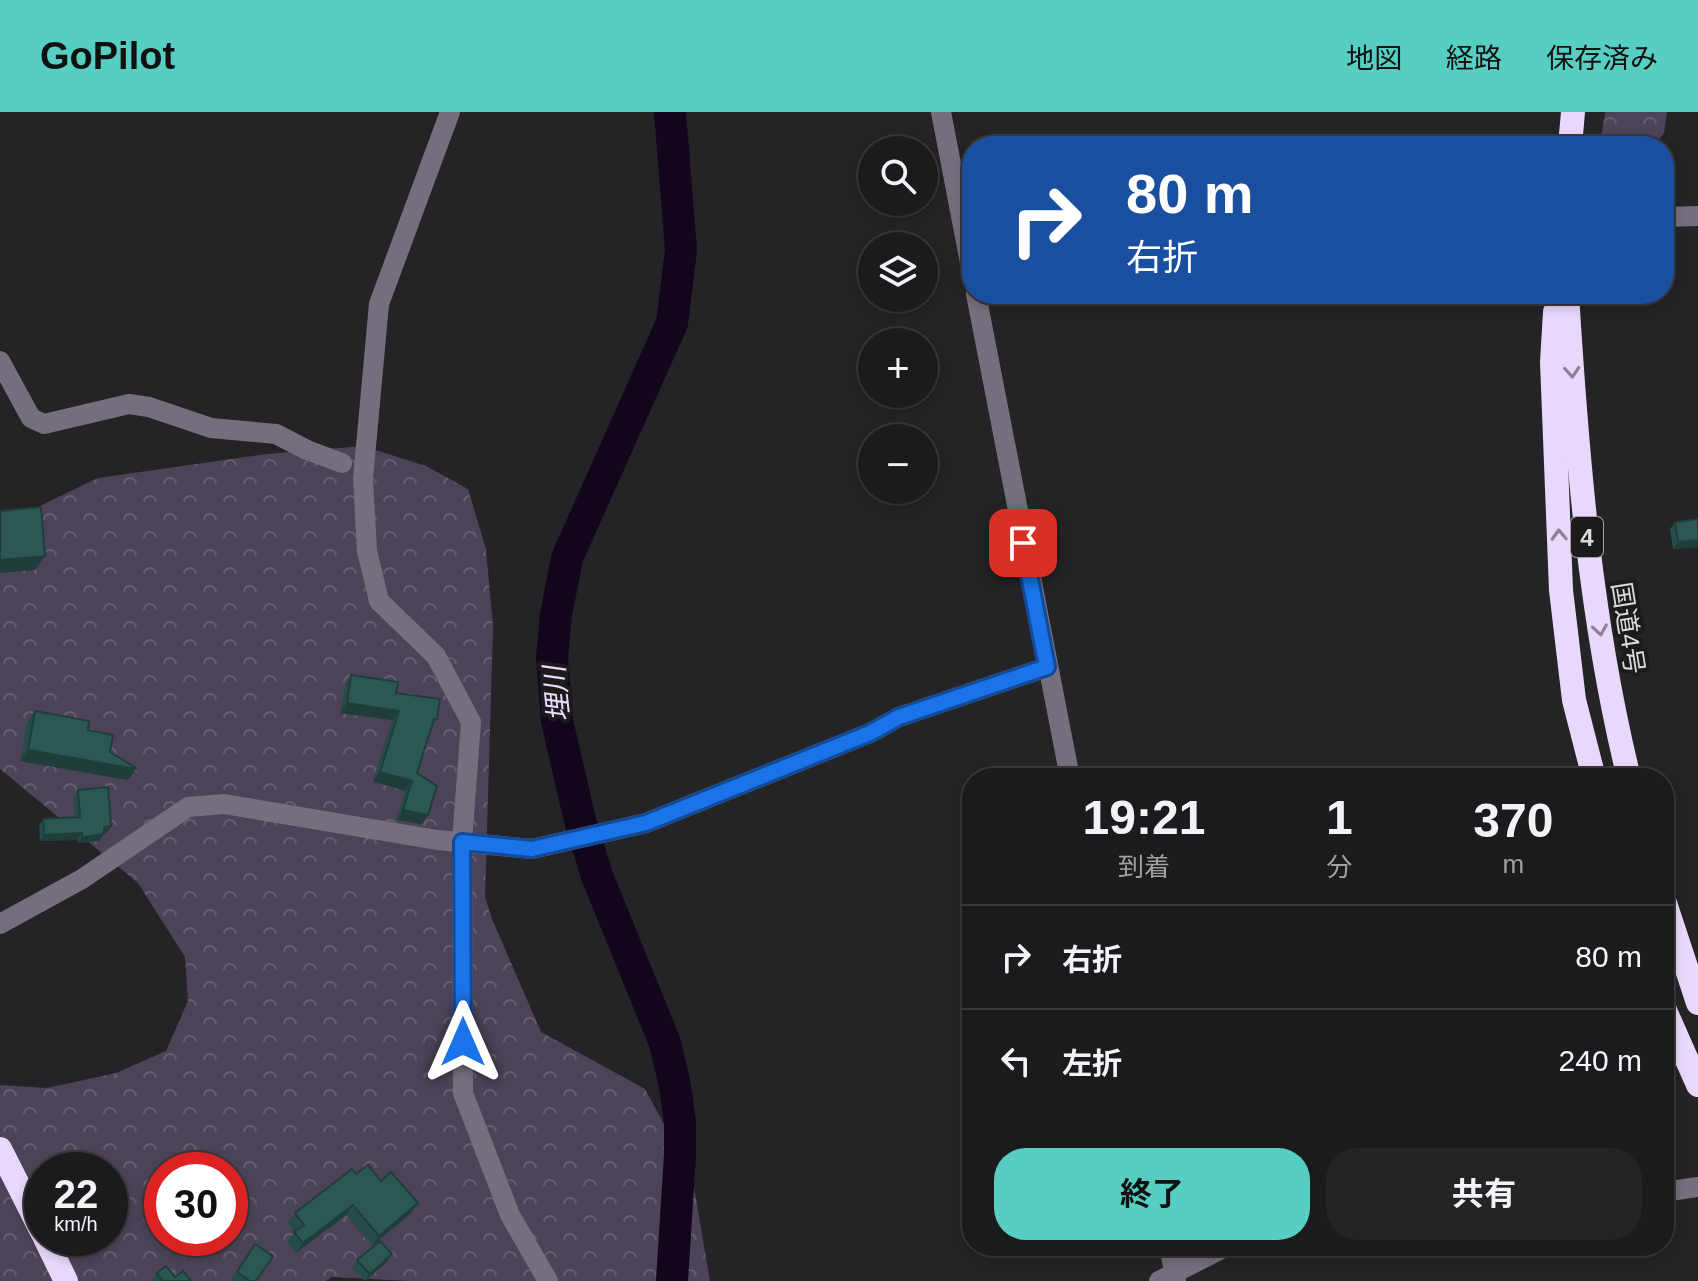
<!DOCTYPE html>
<html lang="ja">
<head>
<meta charset="utf-8">
<style>
	:root { --surface:#1b1a1c; --page:#242325; --text:#f1f3f6; --muted:#a0a1a3; --line:#39383b; --accent:#57cec2 }
	body { margin:0; font-family:Arial,"Noto Sans JP",sans-serif; background:var(--page); color:var(--text); height:100vh; display:flex; flex-direction:column; font-size:30px; white-space:nowrap }
	* { box-sizing:border-box; margin:0 }
	p { font-size:26px; color:var(--muted) }
	.icon { flex:none; width:44px; height:44px; fill:none; stroke:currentColor; stroke-width:2; stroke-linecap:round; stroke-linejoin:round }
	.map { position:relative; flex:1; overflow:hidden }
	.drawer { position:absolute; left:962px; top:656px; width:712px; height:488px; display:flex; flex-direction:column; background:var(--surface); border-radius:32px; box-shadow:0 4px 12px #0003,0 0 0 2px var(--line) }
	.drawer>* { flex:none }
	.hud { position:absolute; left:962px; top:24px; width:712px; height:168px; border-radius:32px; box-shadow:0 4px 12px #0003,0 0 0 2px var(--line); background:#1a4fa0; color:#fff; overflow:hidden }
	.buttons { position:absolute; left:858px; top:24px; display:grid; gap:16px }
	.buttons a { display:grid; place-items:center; width:80px; height:80px; border-radius:50%; background:var(--surface); box-shadow:0 4px 12px #0003,0 0 0 2px var(--line); font-size:40px }
	.speed { position:absolute; left:24px; top:1040px; display:flex; gap:16px; font-size:40px; font-weight:700; text-align:center }
	.speed>* { display:grid; place-content:center; width:104px; height:104px; border-radius:50%; background:var(--surface); box-shadow:0 4px 12px #0003,0 0 0 2px var(--line); line-height:1 }
	.speed small { font-size:20px; font-weight:400 }
	.speed .limit { border:12px solid #d22; background:#fff; color:#111 }
	.pin { position:absolute; display:grid; place-items:center; width:68px; height:68px; color:#fff; margin:-34px; border-radius:16px; box-shadow:0 4px 12px #0006 }
	.me { position:absolute; width:88px; margin:-44px; rotate:0deg; stroke-linejoin:round; filter:drop-shadow(0 0 6px #0008) }
	.turn { display:flex; align-items:center; gap:28px; height:168px; padding:0 32px; font-size:36px }
	.turn .icon { width:104px; height:104px; stroke-width:2.5 }
	.turn b { display:block; font-size:56px; line-height:68px }
	.eta { display:flex; justify-content:space-evenly; align-items:center; height:136px; text-align:center }
	.eta b { font-size:48px; font-weight:700; line-height:56px }
	.cta { display:flex; gap:16px; margin-top:auto; padding:16px 32px }
	.cta a { flex:1; height:92px; border-radius:32px; background:var(--accent); color:#111; font-size:32px; font-weight:700; line-height:92px; text-align:center }
	.cta a+a { background:var(--page); color:var(--text) }
	ul { padding:0; list-style:none }
	li { display:flex; align-items:center; gap:24px; height:104px; padding:0 32px; border-top:2px solid var(--line) }
	li div { flex:1 }
	li b { display:block; font-size:30px }
	li em { font-style:normal }
	header { display:flex; align-items:center; gap:48px; box-sizing:border-box; height:112px; padding:0 40px; background:var(--accent); color:#111 }
	header strong { font-size:38px }
	nav { display:flex; gap:44px; margin-inline-start:auto; font-size:28px }
	.map>svg:first-child { display:block }
	.forest { fill:url(#forest-crowns); fill-rule:evenodd }
	.lines { fill:none; stroke-linecap:round; stroke-linejoin:round }
	.river { stroke:#12061d; stroke-width:32 }
	.minor { stroke:#756e7c; stroke-width:20 }
	.highway { stroke:#e8d8fb; stroke-width:24 }
	.wall { fill:#264c47 }
	.shaded-wall { fill:#1f3e3a }
	.building { fill:#2c5853; stroke:#1f3e3a; stroke-width:2 }
	.oneway { stroke:#8c8297 }
	.route-casing { stroke:#114b97; stroke-width:20 }
	.route { stroke:#1a73e8; stroke-width:14 }
	.labels { text-anchor:middle; dominant-baseline:central; stroke-width:8; stroke-linejoin:round; paint-order:stroke }
	.shield { fill:#1b1a1c; stroke:#a1a0a2; stroke-width:2 }
	.shield-label { font-size:24px; font-weight:bold; fill:#dbdadc }
	.street-label { font-size:26px; fill:#dbdadc; stroke:#1b1a1c }
	.water-label { font-size:28px; font-style:italic; fill:#ebdbfc; stroke:#1b1a1c }
</style>
</head>
<body>
<header>
<strong>GoPilot</strong>
<nav><a>地図</a><a>経路</a><a>保存済み</a></nav>
</header>
<div class="map">
<svg width="1698" height="1169" viewBox="0 0 1698 1169">
	<defs>
		<pattern id="forest-crowns" width="20" height="18" patternUnits="userSpaceOnUse" patternTransform="scale(2)"><rect width="20" height="18" fill="#4d4358"/><path d="M2 6a3 3 0 1 1 6 0M12 15a3 3 0 1 1 6 0" fill="none" stroke="#665e6f"/></pattern>
	</defs>
	<rect width="100%" height="100%" fill="#242326"/>
	<g class="forest">
		<path d="M1605,0H1667L1664,21L1654,34H1600Z"/>
		<path d="M363,334L426,354L468,377L486,437L493,515L485,785L492,807L541,920L645,977L692,1064L710,1169H409L332,1165L326,1169H0V973L47,976L116,961L166,939L188,889L185,845L138,771L0,657V413L98,366L267,342ZM42,1058H110V1126H42ZM162,1058H230V1126H162Z"/>
	</g>
	<g class="lines">
		<path class="river" d="M670,0L681,138L672,211L567,446L556,503L552,545L557,609L580,708L597,764L665,931L675,974L680,1011V1043L672,1169"/>
		<g class="minor">
			<path d="M450,0L379,192L363,367L367,439L379,489L436,544L471,610L462,730L463,981L510,1103L548,1169"/>
			<path d="M941,0L972,161"/>
			<path d="M1664,105L1698,104"/>
			<path d="M976,182L1070,666"/>
			<path d="M0,249L31,306L44,312L129,292L149,295L211,316L276,322L307,338L342,351"/>
			<path d="M0,812L82,767L188,695L224,692L437,728L532,737L646,711L870,621L899,605L1047,555"/>
			<path d="M1664,1080L1698,1075"/>
			<path d="M1169,1134L1176,1169"/>
			<path d="M1159,1169L1227,1134"/>
		</g>
		<g class="highway">
			<path d="M1570,34L1573,0"/>
			<path d="M1567,182C1577,344 1590,508 1629,666"/>
			<path d="M1555,200L1552,250L1561,478L1574,588L1594,666"/>
			<path d="M1664,788L1698,891"/>
			<path d="M1664,896L1698,973"/>
			<path d="M0,1037L42,1120"/>
			<path d="M45,1126L66,1169"/>
		</g>
	</g>
	<g class="wall">
		<path d="M1698,407V435L1673,437L1670,417L1675,410Z"/>
		<path d="M351,563L396,581L437,607L431,616L417,661L428,703L422,712L396,708L405,679L373,669L392,608L340,601L345,573Z"/>
		<path d="M35,599L88,618L110,640L128,668L20,649L27,610Z"/>
		<path d="M78,678L111,714L107,721H104L100,729L77,731V728L40,729L39,714L43,707L75,706L73,685Z"/>
		<path d="M356,1062L381,1069L411,1101L372,1134L346,1103L296,1141L287,1130L295,1120L288,1111L295,1101Z"/>
		<path d="M255,1132L256,1169H234L231,1167Z"/>
		<path d="M392,1142L387,1150L365,1169L352,1156L357,1148Z"/>
		<path d="M157,1161L175,1165L191,1169H151Z"/>
	</g>
	<g class="shaded-wall">
		<path d="M1698,428V435L1673,437L1678,430Z"/>
		<path d="M45,444L35,458L0,461V448Z"/>
		<path d="M347,591L399,599L392,608L340,601Z"/>
		<path d="M28,638L136,657L128,668L20,649Z"/>
		<path d="M380,660L412,669L405,679L373,669Z"/>
		<path d="M403,698L428,703L422,712L396,708Z"/>
		<path d="M111,714L107,721L99,722L104,715Z"/>
		<path d="M82,721L77,728L40,729L44,723Z"/>
		<path d="M104,722L100,729L77,731L82,725Z"/>
		<path d="M418,1091L411,1101L372,1134L379,1124Z"/>
		<path d="M353,1093L346,1103L296,1141L303,1131Z"/>
		<path d="M392,1142L387,1150L365,1169L370,1162Z"/>
	</g>
	<g class="building">
		<path d="M41,395L45,444L0,448V399Z"/>
		<path d="M1698,407V428L1678,430L1675,410Z"/>
		<path d="M351,563L398,570L396,581L440,587L437,607H434L417,661L437,674L428,703L403,698L412,669L380,660L399,599L347,591Z"/>
		<path d="M35,599L89,609L88,618L113,623L110,640L136,656V657L28,638Z"/>
		<path d="M108,675L111,714L104,715V722L82,725V721L44,723L43,707L80,705L78,678Z"/>
		<path d="M368,1053L381,1069L391,1060L418,1091L379,1124L353,1093L303,1131L294,1120L304,1113L295,1101L352,1057L356,1062Z"/>
		<path d="M380,1129L392,1142L370,1162L357,1148Z"/>
		<path d="M255,1132L273,1144L256,1169H250L237,1160Z"/>
		<path d="M166,1154L175,1165L183,1159L191,1169H163L157,1161Z"/>
	</g>
	<defs><path id="oneway-chevron" d="M-2-3.5L2.5 0L-2 3.5" fill="none" stroke-width="1.6" stroke-linecap="round" stroke-linejoin="round" transform="scale(2)"/></defs>
	<g class="oneway">
		<use href="#oneway-chevron" transform="translate(1572 260) rotate(86)"/>
		<use href="#oneway-chevron" transform="translate(1559 423) rotate(-92)"/>
		<use href="#oneway-chevron" transform="translate(1600 518) rotate(81)"/>
	</g>
	<g class="lines">
		<defs>
			<path id="route" d="M463,930L462,730L532,737L646,711L870,621L899,605L1047,555L1023,431"/>
		</defs>
		<use href="#route" class="route-casing"/>
		<use href="#route" class="route"/>
	</g>
	<g class="labels">
		<rect class="shield" x="1571" y="405" width="32" height="40" rx="6"/>
		<g class="shield-label">
			<text x="1587" y="425">4</text>
		</g>
		<g class="street-label">
			<text transform="translate(1628 516) rotate(81)">国道4号</text>
		</g>
		<g class="water-label">
			<text transform="translate(557 582) rotate(-96)">埋川</text>
		</g>
	</g>
</svg>
<div class="buttons">
<a><svg class="icon" aria-label="search" viewBox="0 0 24 24"><circle cx="10" cy="10" r="6"/><path d="M15 15l6 6"/></svg></a>
<a><svg class="icon" aria-label="layers" viewBox="0 0 24 24"><path d="M12 4l9 5-9 5-9-5zM3 14l9 5 9-5"/></svg></a>
<a>+</a>
<a>−</a>
</div>
<div class="speed"><div>22<small>km/h</small></div><div class="limit">30</div></div>
<div class="pin" style="left:1023px;top:431px;background:#d93025"><svg class="icon" aria-label="arrive" viewBox="0 0 24 24"><path d="M6 21V4h12l-3 4 3 4H6"/></svg></div>
<svg class="me" style="left:463px;top:930px" viewBox="-20 -20 40 40"><path d="M0-17L14 15 0 8-14 15z" fill="#1a73e8" stroke="#fff" stroke-width="4"/></svg>
<div class="hud">
<div class="turn"><svg class="icon" aria-label="right" viewBox="0 0 24 24"><path d="M7 20v-9h11M14 6l5 5-5 5"/></svg><div><b>80 m</b>右折</div></div>
</div>
<section class="drawer">
<div class="eta">
<div><b>19:21</b><p>到着</p></div>
<div><b>1</b><p>分</p></div>
<div><b>370</b><p>m</p></div>
</div>
<ul>
<li><svg class="icon" aria-label="right" viewBox="0 0 24 24"><path d="M7 20v-9h11M14 6l5 5-5 5"/></svg><div><b>右折</b></div><em>80 m</em></li>
<li><svg class="icon" aria-label="left" viewBox="0 0 24 24"><path d="M17 20v-9H6M10 6l-5 5 5 5"/></svg><div><b>左折</b></div><em>240 m</em></li>
</ul>
<div class="cta"><a>終了</a><a>共有</a></div>
</section>
</div>
</body>
</html>
